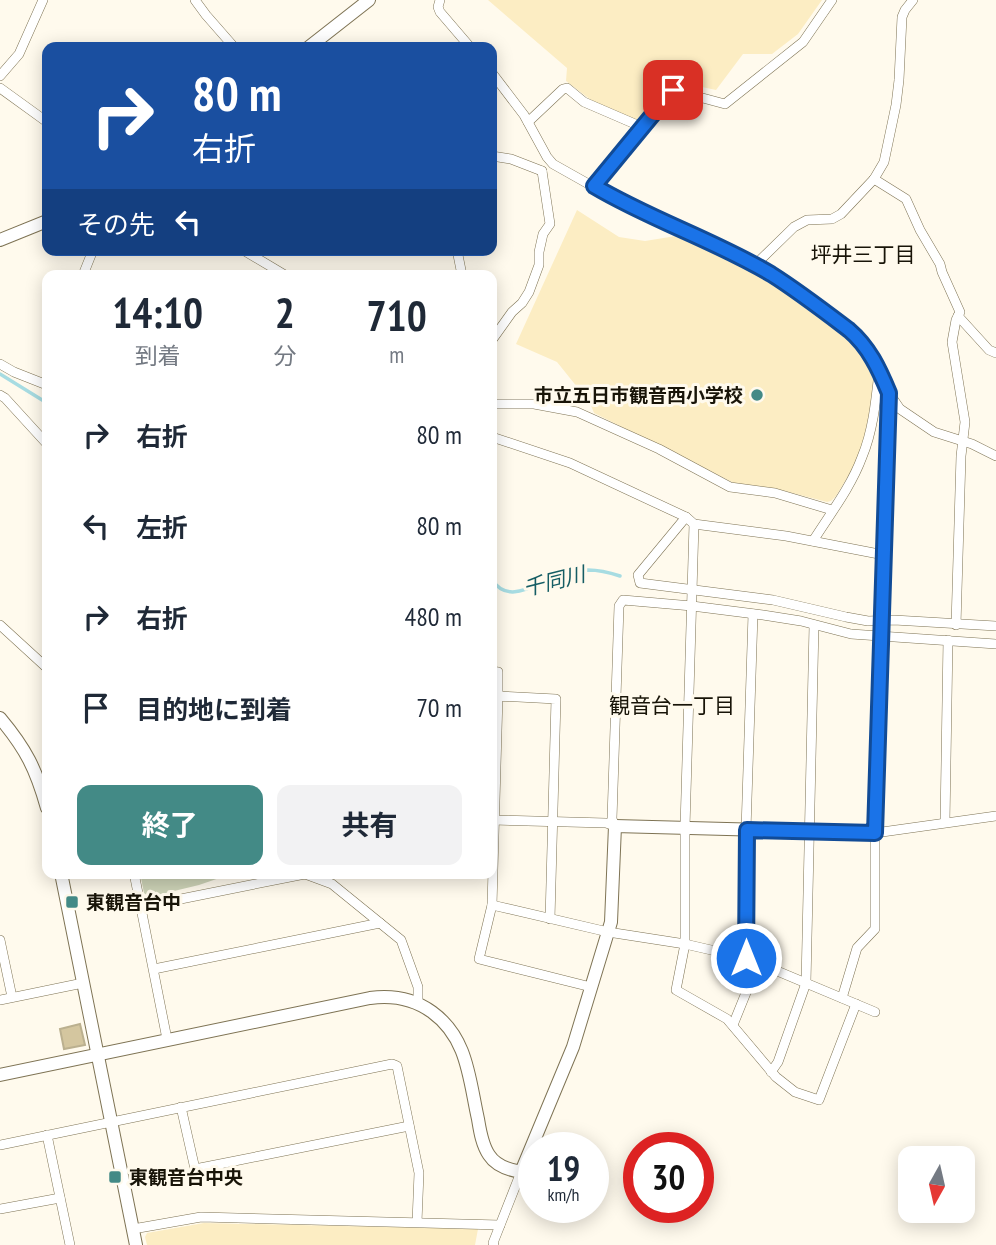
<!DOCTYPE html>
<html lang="ja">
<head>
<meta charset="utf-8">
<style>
	:root { --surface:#fff; --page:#f2f2f3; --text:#1f2937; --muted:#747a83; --accent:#438a86 }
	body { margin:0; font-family:"PT Sans Narrow","Noto Sans JP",sans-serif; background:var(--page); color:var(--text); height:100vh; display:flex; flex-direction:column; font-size:26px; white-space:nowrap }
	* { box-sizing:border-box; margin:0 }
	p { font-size:23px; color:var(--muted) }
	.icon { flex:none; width:38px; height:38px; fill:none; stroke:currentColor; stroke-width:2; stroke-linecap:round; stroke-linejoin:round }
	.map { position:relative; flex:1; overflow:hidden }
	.panel { position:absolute; left:42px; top:270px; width:455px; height:609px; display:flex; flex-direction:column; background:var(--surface); border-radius:14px; box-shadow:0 4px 18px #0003 }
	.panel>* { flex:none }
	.guide { position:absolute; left:42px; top:42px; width:455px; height:214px; border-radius:14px; box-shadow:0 4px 18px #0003; background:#1a4fa0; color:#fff; overflow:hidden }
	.needle { width:46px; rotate:188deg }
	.controls { position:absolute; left:898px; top:1146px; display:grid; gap:14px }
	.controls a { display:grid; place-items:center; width:77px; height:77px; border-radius:14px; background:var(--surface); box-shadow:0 4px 18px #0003; font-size:35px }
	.speed { position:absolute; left:518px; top:1132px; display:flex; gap:14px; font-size:35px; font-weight:700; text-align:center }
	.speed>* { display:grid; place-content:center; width:91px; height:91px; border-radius:50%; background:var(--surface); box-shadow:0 4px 18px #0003; line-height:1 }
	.speed small { font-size:18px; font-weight:400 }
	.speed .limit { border:10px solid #d22; background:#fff; color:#111 }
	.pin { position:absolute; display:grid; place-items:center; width:60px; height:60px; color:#fff; margin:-30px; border-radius:14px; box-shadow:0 4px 10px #0006 }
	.me { position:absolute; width:77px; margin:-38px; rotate:0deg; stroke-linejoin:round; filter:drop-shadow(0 0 5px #0008) }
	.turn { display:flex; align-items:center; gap:24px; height:147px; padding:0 35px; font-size:32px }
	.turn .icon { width:91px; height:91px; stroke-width:2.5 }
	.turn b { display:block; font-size:49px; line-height:60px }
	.then { display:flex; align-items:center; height:66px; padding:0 35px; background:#0003; gap:14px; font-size:26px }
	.eta { display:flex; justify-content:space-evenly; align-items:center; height:119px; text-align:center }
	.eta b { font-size:42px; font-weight:700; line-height:49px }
	.action { display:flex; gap:14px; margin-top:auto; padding:14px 35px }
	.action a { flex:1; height:80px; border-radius:14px; background:var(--accent); color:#fff; font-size:28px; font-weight:700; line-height:80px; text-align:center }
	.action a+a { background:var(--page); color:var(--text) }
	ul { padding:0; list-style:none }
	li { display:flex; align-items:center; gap:21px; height:91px; padding:0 35px }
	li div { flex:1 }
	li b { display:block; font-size:26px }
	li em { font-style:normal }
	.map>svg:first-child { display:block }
	.built { fill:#fcedc3 }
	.green { fill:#ccd2b6 }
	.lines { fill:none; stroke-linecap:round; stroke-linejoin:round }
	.stream { stroke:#a7dce2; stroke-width:3.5 }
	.building { fill:#d4c69f; stroke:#bbb08f; stroke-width:2 }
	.street-casing { stroke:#7e7354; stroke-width:10 }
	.secondary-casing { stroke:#7e7354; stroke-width:14 }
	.street { stroke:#fff; stroke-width:9 }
	.secondary { stroke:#fff; stroke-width:12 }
	.route-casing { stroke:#114b97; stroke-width:18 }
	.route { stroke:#1a73e8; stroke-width:12 }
	.poi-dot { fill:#438a86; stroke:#fffaed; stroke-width:2.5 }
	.labels { text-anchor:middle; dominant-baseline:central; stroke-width:6; stroke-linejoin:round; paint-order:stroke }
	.poi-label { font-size:19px; font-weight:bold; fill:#181408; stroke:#fffaed; text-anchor:start }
	.neighbourhood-label { font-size:21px; fill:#181408; stroke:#fffaed }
	.water-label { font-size:21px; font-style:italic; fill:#155d64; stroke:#fffaed }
</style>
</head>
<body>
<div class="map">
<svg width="996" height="1245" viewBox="0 0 996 1245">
	<rect width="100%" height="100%" fill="#fffaed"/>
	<g class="built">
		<path d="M488,0H822L798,34L772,54H743L716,90L674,81L639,121L591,100L566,81L567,68Z"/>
		<path d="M577,210L619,237L645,241L682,235L763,277L832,325L858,345L869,366L873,379L872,399L866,434L856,463L836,496L831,501L827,502L781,490L734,483L594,413L590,403L557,362L516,344Z"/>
		<path d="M204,1223L478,1229L475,1245H147L145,1237L147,1233Z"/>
	</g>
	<path class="green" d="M140,873H234L199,885L149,897L144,893Z"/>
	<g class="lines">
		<g class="stream">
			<path d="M0,374L47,403"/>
			<path d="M492,580C509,605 534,584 555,577C565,573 578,571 588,570C598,570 611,573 620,576"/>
		</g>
	</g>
	<path class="building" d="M80,1024L85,1045L64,1049L60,1029Z"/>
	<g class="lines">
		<defs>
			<g id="street">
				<path d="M195,0L206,15L234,47"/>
				<path d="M440,0L438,7L440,12L470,47"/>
				<path d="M492,73L524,115L547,157L553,164L624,204L689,232L772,274L849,330L860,339L872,356L889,393L900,409L934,432L972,444L996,456"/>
				<path d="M0,76L19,54L43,0"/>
				<path d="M0,88L47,122"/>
				<path d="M528,122L563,89L567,88L584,102L642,127"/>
				<path d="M492,156L511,159L542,171"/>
				<path d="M874,179L906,199L920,230L940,264L942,272L960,312L956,320L952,342L965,422L961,456L956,625"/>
				<path d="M594,186L673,90L725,104L803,42L832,0"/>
				<path d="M243,250L285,275"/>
				<path d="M457,250L462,275"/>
				<path d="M755,265L794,227L807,220L832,219L841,214L874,179L884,162L896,105L899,80L902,17L905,10L913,0"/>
				<path d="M83,275L93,250"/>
				<path d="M958,316L989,350L996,353"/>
				<path d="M492,340L512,312L522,303L529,292L539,265V252L543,234L550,224L542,171"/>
				<path d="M0,364L14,372L47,385"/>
				<path d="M0,395L5,398L47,444"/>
				<path d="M492,404H534L577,412L659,449L730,487L775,493L832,510"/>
				<path d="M492,437L570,463L686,517L694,524L786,536L884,555"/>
				<path d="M686,517L638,575L640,583L773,600L846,617L868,621L894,620L996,626"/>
				<path d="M694,524L685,827V944L676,990L727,1019L776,1077L795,1092L819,1100L856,1004"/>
				<path d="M813,541C830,514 851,487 862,457C873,431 876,400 879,372"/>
				<path d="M0,625L47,668"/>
				<path d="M492,671L498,672V696"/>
				<path d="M494,820L606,823L615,826L612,819L619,606L623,600L692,606L763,615L801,621L851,634L996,644"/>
				<path d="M945,822L948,640"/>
				<path d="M134,873L167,1039"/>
				<path d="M492,905L608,932L685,944L746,958L875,1012"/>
				<path d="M141,907L305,874L332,884L401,940L418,987V1003"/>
				<path d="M550,919L556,699L498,696L492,905L479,959L591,987"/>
				<path d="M0,940L12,997"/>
				<path d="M746,958V830L753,614"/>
				<path d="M154,969L380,923"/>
				<path d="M842,998L857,948L875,929V833L996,816"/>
				<path d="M0,1000L83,983"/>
				<path d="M733,1025L758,963"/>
				<path d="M771,1072L778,1062L806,983L814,625"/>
				<path d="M181,1107L195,1169L409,1126"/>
				<path d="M47,1135L70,1245"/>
				<path d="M0,1145L392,1064L397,1066L419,1173L417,1222"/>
				<path d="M0,1209L60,1198"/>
				<path d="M133,1229L201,1217L500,1225"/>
				<path d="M494,1245L493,1243L521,1172"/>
			</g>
			<g id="secondary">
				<path d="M309,47L369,0"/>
				<path d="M0,240L47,221"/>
				<path d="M0,718C26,749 36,769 47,808"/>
				<path d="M61,873L136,1245"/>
				<path d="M0,1075L370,998C392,995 414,999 432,1012C468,1038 469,1079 478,1119C480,1131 482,1145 489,1155C496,1166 509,1170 521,1172L573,1047L611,922L615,826L875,833L889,393"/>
			</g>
		</defs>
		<use href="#street" class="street-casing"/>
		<use href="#secondary" class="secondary-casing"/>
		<use href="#street" class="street"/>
		<use href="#secondary" class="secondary"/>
	</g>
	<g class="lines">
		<defs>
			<path id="route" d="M673,90L594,186C651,220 714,240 771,274C798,291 824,311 849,330C869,347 879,369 889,393L875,833L747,830L746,958"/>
		</defs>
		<use href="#route" class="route-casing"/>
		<use href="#route" class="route"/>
	</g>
	<g class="poi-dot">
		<circle cx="757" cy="395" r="7"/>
		<rect x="65" y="895" width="14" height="14" rx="3.5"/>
		<rect x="108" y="1170" width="14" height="14" rx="3.5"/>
	</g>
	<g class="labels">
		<g class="poi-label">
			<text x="743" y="395" text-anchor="end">市立五日市観音西小学校</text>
			<text x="86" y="902">東観音台中</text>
			<text x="129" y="1177">東観音台中央</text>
		</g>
		<g class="neighbourhood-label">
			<text x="863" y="254">坪井三丁目</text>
			<text x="672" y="705">観音台一丁目</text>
		</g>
		<g class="water-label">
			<text transform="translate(554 581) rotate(-14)">千同川</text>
		</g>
	</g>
</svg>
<div class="controls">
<a><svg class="needle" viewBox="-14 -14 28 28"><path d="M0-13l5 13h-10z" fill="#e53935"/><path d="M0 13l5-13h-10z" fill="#747a83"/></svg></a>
</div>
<div class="speed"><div>19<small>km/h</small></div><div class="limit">30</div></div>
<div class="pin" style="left:673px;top:90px;background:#d93025"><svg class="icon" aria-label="arrive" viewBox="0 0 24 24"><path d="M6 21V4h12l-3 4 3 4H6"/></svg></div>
<svg class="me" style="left:746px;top:958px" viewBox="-20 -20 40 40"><circle r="17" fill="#1a73e8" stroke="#fff" stroke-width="3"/><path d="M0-11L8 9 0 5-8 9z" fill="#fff"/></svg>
<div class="guide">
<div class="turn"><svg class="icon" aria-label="right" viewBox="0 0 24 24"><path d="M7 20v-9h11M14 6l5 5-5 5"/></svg><div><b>80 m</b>右折</div></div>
<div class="then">その先<svg class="icon" aria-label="left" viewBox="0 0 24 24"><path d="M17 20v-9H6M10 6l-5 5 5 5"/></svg></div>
</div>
<section class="panel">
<div class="eta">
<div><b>14:10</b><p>到着</p></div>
<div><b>2</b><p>分</p></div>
<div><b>710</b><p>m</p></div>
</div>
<ul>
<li><svg class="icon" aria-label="right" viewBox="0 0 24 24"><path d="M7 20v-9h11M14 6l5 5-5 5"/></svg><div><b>右折</b></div><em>80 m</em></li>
<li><svg class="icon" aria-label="left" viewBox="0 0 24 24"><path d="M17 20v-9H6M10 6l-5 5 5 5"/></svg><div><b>左折</b></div><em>80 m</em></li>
<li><svg class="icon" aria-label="right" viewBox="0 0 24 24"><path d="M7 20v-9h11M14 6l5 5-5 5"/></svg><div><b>右折</b></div><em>480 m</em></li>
<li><svg class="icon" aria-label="arrive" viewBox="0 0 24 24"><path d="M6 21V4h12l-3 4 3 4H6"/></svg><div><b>目的地に到着</b></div><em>70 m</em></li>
</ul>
<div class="action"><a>終了</a><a>共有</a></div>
</section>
</div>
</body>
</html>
